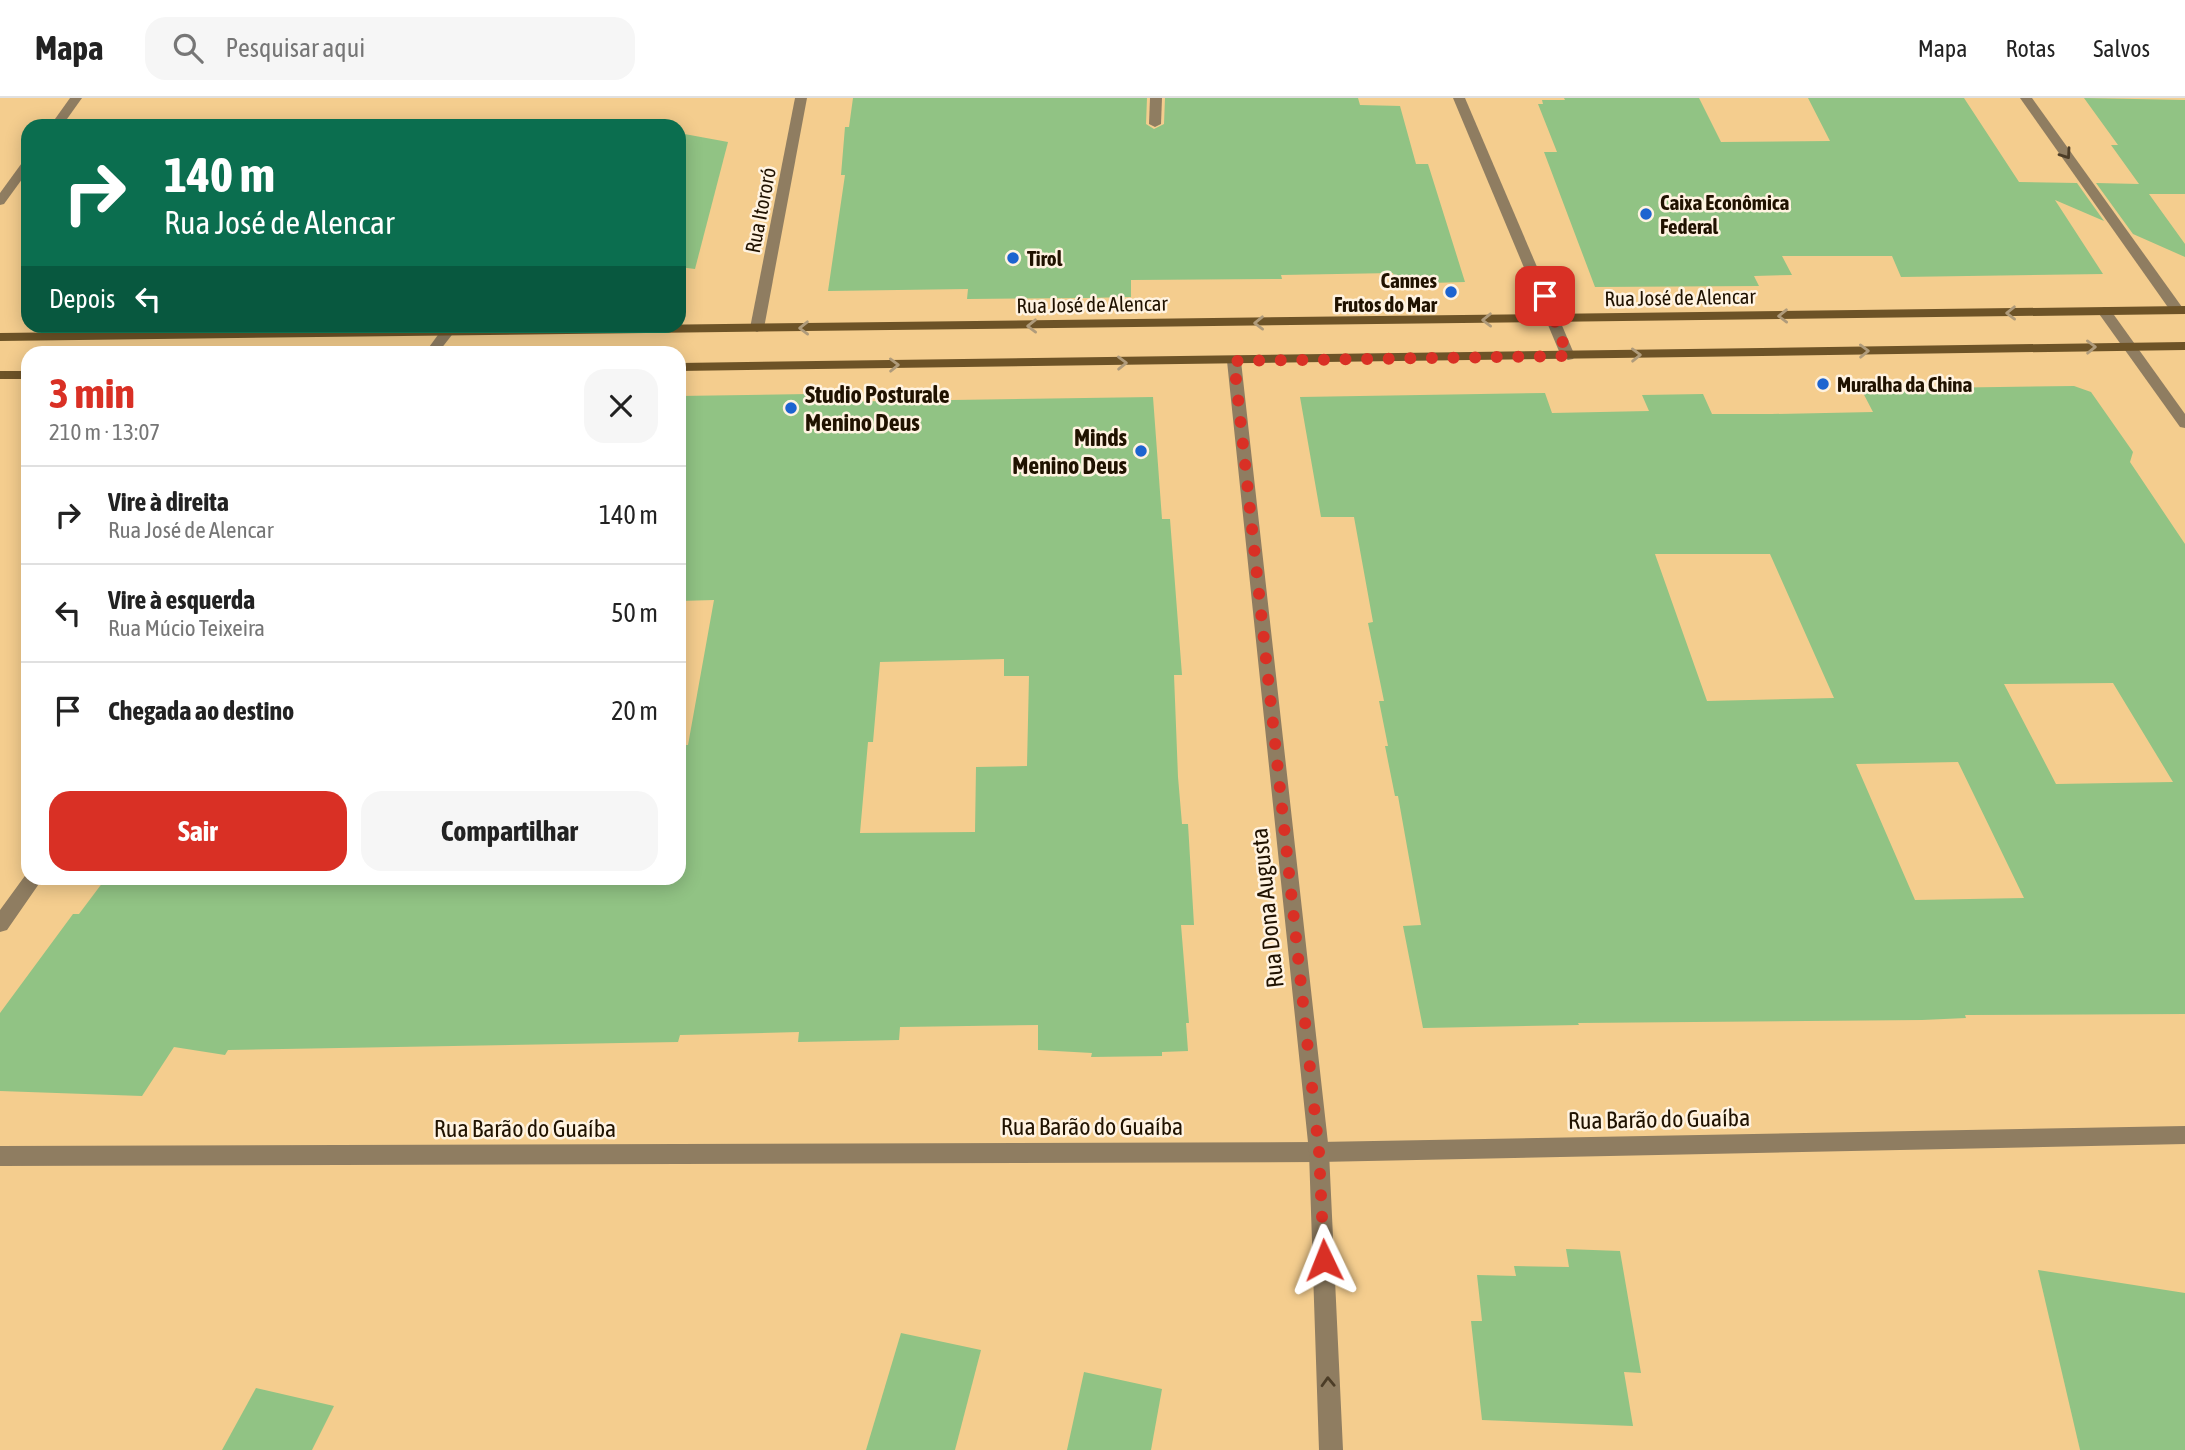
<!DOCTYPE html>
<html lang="pt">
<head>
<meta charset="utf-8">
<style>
	:root { --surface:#fff; --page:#f6f6f6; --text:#222; --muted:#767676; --line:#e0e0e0; --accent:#d93025 }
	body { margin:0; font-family:"Asap Condensed",sans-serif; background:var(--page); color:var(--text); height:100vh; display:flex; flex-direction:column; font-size:26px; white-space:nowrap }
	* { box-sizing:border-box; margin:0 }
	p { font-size:23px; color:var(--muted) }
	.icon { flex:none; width:38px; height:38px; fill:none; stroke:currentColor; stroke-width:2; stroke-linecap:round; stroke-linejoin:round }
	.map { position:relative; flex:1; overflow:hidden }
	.details { position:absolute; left:21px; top:248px; width:665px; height:539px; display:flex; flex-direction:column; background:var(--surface); border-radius:21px; box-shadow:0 4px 18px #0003 }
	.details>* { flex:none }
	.guide { position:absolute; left:21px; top:21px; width:665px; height:214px; border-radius:21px; box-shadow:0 4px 18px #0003; background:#0b6e4f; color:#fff; overflow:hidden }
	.pin { position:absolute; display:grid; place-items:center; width:60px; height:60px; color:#fff; margin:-30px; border-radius:14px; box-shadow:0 4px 10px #0006 }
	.me { position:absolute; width:77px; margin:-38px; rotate:358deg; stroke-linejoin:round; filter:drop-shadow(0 0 5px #0008) }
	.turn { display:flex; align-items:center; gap:24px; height:147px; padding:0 28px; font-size:32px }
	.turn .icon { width:91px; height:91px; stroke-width:2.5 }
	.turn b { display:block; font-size:49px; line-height:60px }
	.then { display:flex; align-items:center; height:66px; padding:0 28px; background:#0003; gap:14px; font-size:26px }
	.round { display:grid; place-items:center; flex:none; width:74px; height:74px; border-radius:21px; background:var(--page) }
	.summary { display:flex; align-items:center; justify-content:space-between; height:119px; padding:0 28px }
	h1 { font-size:42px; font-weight:700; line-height:52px; color:var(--accent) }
	.primary-button { display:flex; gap:14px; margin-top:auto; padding:14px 28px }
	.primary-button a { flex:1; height:80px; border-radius:21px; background:var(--accent); color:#fff; font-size:28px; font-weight:700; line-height:80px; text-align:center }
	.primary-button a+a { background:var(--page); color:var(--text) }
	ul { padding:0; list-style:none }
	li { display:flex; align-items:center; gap:21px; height:98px; padding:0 28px; border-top:2px solid var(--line) }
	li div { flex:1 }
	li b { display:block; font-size:26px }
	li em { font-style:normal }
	header { display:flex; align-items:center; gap:42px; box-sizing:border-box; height:98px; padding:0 35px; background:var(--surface); border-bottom:2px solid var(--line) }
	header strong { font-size:33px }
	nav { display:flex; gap:38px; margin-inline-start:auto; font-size:24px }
	.search { width:490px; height:63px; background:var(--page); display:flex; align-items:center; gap:18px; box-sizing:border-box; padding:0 24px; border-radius:21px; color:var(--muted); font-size:26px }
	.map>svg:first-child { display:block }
	.building { fill:#91c384; fill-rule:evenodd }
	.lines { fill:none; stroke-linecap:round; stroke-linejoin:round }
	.service { fill:#8f7d61; fill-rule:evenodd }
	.minor { fill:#8f7d61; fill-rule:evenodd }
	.tertiary { fill:#8f7d61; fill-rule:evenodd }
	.secondary { fill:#6d5327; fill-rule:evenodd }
	.oneway { stroke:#4c3d27 }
	.oneway2 { stroke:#af9b7b }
	.route { stroke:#d93025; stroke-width:12; stroke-dasharray:0 21.6 }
	.poi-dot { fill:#1d64d0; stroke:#fff3e1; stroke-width:2.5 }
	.labels { text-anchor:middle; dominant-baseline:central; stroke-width:5; stroke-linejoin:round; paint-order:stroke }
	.far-poi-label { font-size:21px; font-weight:bold; fill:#201200; stroke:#fff3e1; text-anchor:start }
	.far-street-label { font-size:21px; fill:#201200; stroke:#fff3e1 }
	.poi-label { font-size:24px; font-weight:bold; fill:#201200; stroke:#fff3e1; text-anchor:start }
	.street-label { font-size:24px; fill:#201200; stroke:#fff3e1 }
</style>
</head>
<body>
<header>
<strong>Mapa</strong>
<div class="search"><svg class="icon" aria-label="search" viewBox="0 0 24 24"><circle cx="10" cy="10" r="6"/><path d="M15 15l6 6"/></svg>Pesquisar aqui</div>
<nav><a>Mapa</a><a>Rotas</a><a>Salvos</a></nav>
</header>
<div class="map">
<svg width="2185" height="1352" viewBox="0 0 2185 1352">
	<rect width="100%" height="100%" fill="#f4cd8e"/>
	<g class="building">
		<path d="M853,0H1147L1146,26L1154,31L1164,26L1165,0H1358L1360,7L1400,8L1416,66H1428L1465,184L1396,186L1393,175L1281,177L1282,181L1131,182V199L1087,200L967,201L968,191L828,193L845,77H841L845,29H849Z"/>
		<path d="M1564,0H1699L1721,44L1830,43L1808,0H1964L2019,84L2077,85L2104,123L2055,102L2103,176L1901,179L1892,158H1782L1792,177L1754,178L1759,188L1595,189L1544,54H1557L1538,6H1543L1542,2H1565Z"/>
		<path d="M2084,0L2185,2V96H2149L2185,146V159L2133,136L2096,85L2139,86L2111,47H2118Z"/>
		<path d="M679,35L728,44L695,171L679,169Z"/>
		<path d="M2074,288L2091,294L2133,354L2130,364L2185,446V916L1965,917L1966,920L1922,922L1578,925L1579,927L1423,930L1403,828L1421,827L1398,698H1395L1385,648H1388L1379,603H1384L1368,525L1373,524L1354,419H1321L1300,299L1545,295L1552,315L1649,313L1642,297L1703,296L1712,316H1772L1873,314L1861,291ZM1655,456H1770L1834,600L1707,603ZM2113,585L2173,684L2056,686L2004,586ZM1958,664L2024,800L1915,802L1856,666Z"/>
		<path d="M809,296L820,304L1153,299L1162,421H1170L1182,577H1174L1178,679L1182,726H1188L1194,827H1181L1189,925H1186L1188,953L1162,954V958L1091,959L1092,955L1038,952V927L900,929L899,942L798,944L799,934L680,937L678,944L228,952L225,957L174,949L142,998L0,993V915L73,816H79L106,780H679V647H688L714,502L679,503V298ZM1004,561V578H1029L1027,668L976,669L975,734L860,735L868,644H873L880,564Z"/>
		<path d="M1566,1151L1620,1153L1641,1275L1624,1274L1633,1328L1482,1322L1471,1223H1482L1477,1177L1516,1178L1514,1168L1569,1169Z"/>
		<path d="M2038,1172L2185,1195V1352H2080Z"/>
		<path d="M901,1235L981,1252L955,1352H866Z"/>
		<path d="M1084,1274L1162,1291L1151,1352H1067Z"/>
		<path d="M256,1290L334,1308L312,1352H222Z"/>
	</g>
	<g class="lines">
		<path class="service" d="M1150,0H1162L1161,26L1155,29L1149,26Z"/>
		<g class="minor">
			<path d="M70,0H82L62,28H50Z"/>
			<path d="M795,0H807L764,230L757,234L750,230Z"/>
			<path d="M2020,0H2032L2182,209V215H2172Z"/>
			<path d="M28,61V73L4,106L0,107V95L24,62Z"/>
			<path d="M2104,209L2109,210L2185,316V330L2180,329L2097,213Z"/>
			<path d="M2185,1028V1046L1319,1064L0,1068V1048L1319,1044Z"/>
		</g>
		<g class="tertiary">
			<path d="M1453,0H1465L1575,258L1573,261L1568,262L1561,258Z"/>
			<path d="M448,229L455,233L437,256H424L443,230Z"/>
			<path d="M1234,259L1241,263L1329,1054L1343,1352H1319L1309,1054L1227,263Z"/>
			<path d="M27,775L28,780H43L7,832L0,834V812Z"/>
		</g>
		<g class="secondary">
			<path d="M2185,208V216L0,243V235Z"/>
			<path d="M2185,244V252L679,273V265Z"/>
			<rect x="0" y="273" width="28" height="8"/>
		</g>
	</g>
	<defs><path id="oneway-chevron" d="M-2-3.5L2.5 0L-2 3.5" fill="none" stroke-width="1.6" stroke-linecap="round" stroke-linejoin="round" transform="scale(1.75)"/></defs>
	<g class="oneway">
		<use href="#oneway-chevron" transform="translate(2066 56) rotate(55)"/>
		<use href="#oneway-chevron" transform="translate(1328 1284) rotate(-92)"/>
	</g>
	<g class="oneway2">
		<use href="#oneway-chevron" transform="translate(2011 215) rotate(179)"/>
		<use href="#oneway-chevron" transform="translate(1783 218) rotate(179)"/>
		<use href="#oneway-chevron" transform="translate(1487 222) rotate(179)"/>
		<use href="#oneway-chevron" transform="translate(1259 225) rotate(179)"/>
		<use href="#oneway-chevron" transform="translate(1032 228) rotate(179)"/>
		<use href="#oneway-chevron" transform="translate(804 230) rotate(179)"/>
		<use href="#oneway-chevron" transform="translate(2091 249) rotate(-1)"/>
		<use href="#oneway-chevron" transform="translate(1864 253) rotate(-1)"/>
		<use href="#oneway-chevron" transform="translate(1636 257) rotate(-1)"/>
		<use href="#oneway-chevron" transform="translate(1122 265) rotate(-1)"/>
		<use href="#oneway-chevron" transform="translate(894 267) rotate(-1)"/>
	</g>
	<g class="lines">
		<path class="route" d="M1324,1162L1319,1054L1234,263L1568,258L1545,198"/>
	</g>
	<g class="poi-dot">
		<circle cx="1646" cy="116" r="7"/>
		<circle cx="1013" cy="160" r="7"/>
		<circle cx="1451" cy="194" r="7"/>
		<circle cx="1823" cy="286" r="7"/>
		<circle cx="791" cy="310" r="7"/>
		<circle cx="1141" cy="353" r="7"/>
	</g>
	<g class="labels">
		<g class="far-poi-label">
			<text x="1660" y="104">Caixa Econômica<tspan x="1660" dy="24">Federal</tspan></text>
			<text x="1027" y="160">Tirol</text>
			<text x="1437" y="182" text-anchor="end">Cannes<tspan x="1437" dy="24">Frutos do Mar</tspan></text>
			<text x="1837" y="286">Muralha da China</text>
		</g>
		<g class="far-street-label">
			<text transform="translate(760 112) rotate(-79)">Rua Itororó</text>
			<text transform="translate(1680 199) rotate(-1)">Rua José de Alencar</text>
			<text transform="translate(1092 206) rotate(-1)">Rua José de Alencar</text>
		</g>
		<g class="poi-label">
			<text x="805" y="296">Studio Posturale<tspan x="805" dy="28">Menino Deus</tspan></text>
			<text x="1127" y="339" text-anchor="end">Minds<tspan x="1127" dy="28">Menino Deus</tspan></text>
		</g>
		<g class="street-label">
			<text transform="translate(1267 810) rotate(-96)">Rua Dona Augusta</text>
			<text transform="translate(1659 1021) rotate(-1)">Rua Barão do Guaíba</text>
			<text x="1092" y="1028">Rua Barão do Guaíba</text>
			<text x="525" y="1030">Rua Barão do Guaíba</text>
		</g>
	</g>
</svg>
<div class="pin" style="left:1545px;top:198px;background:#d93025"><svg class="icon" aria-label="arrive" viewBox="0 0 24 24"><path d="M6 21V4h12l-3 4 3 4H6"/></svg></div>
<svg class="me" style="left:1324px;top:1162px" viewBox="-20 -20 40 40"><path d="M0-17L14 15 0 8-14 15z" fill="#d93025" stroke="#fff" stroke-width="4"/></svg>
<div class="guide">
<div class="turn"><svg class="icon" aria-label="right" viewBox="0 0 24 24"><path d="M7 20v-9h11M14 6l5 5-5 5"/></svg><div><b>140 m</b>Rua José de Alencar</div></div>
<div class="then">Depois<svg class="icon" aria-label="left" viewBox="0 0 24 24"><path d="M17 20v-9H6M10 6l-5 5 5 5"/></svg></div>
</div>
<section class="details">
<div class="summary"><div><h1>3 min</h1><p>210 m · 13:07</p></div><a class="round"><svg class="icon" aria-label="close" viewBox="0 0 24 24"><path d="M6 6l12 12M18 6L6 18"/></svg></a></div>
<ul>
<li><svg class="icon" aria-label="right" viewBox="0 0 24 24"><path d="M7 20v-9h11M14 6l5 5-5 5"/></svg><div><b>Vire à direita</b><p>Rua José de Alencar</p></div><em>140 m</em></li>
<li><svg class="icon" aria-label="left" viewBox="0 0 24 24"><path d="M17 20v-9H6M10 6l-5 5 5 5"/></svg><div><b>Vire à esquerda</b><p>Rua Múcio Teixeira</p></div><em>50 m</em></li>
<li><svg class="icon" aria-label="arrive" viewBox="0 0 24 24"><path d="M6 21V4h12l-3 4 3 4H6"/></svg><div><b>Chegada ao destino</b></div><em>20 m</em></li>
</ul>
<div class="primary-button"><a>Sair</a><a>Compartilhar</a></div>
</section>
</div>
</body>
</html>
